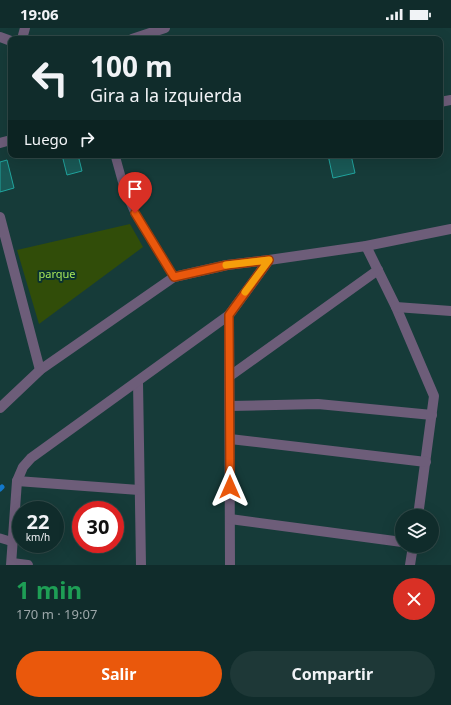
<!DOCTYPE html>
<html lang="es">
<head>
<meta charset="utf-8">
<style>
	:root { --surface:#102c2b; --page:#1e3837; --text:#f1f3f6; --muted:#9ca7a9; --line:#304847; --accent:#ea580c }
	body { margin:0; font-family:"Noto Sans",sans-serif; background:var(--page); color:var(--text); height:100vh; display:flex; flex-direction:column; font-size:15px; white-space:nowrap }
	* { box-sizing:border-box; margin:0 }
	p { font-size:13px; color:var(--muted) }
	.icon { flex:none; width:22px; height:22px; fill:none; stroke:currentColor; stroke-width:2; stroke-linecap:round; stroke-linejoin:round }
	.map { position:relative; height:537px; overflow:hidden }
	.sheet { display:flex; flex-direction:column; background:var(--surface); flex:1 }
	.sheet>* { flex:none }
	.banner { position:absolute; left:8px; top:8px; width:435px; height:122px; border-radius:8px; box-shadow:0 4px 16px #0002,0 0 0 1px var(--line); background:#102c2b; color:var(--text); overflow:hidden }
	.controls { position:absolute; left:395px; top:481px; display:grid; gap:8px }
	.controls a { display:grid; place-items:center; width:44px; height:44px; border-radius:50%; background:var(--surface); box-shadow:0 4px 16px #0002,0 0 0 1px var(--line); font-size:20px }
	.speed { position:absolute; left:12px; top:473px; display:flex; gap:8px; font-size:20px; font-weight:700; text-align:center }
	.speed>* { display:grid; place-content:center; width:52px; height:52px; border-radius:50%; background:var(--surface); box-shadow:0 4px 16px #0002,0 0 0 1px var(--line); line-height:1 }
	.speed small { font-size:10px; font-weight:400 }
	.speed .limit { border:6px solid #d22; background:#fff; color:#111 }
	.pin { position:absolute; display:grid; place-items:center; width:34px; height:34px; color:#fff; margin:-41px -17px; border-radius:50% 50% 50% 0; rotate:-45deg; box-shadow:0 0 4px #0007 }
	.pin .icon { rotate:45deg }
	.me { position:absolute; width:44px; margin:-22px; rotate:0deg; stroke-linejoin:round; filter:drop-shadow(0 0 3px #0008) }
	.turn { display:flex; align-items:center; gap:14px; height:84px; padding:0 16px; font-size:18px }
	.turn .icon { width:52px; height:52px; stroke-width:2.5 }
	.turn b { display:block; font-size:28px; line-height:34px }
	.then { display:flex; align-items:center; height:38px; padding:0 16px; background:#0003; gap:8px; font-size:15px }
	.round { display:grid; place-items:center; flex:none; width:42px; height:42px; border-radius:21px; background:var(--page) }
	.summary { display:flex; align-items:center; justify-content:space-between; height:68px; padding:0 16px }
	h1 { font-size:24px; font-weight:700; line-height:30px; color:#1e9e55 }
	.primary-button { display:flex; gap:8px; margin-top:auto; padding:8px 16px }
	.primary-button a { flex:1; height:46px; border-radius:24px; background:var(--accent); color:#fff; font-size:16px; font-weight:700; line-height:46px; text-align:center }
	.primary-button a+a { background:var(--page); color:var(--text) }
	.status { display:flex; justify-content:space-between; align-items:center; height:28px; padding:0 20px; background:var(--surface); direction:ltr }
	.status svg { height:11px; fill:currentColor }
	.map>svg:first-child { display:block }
	.green { fill:#314d09 }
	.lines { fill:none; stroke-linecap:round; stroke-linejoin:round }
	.stream { stroke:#1278cb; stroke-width:5 }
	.building { fill:#195956; stroke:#21a49e }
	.service { stroke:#6d5d79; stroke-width:9 }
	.minor { stroke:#6d5d79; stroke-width:10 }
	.tertiary { stroke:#6d5d79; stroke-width:10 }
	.route-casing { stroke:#983908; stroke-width:10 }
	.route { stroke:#ea580c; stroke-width:7 }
	.slow { stroke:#f59e0b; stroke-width:7 }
	.labels { text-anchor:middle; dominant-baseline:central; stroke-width:4; stroke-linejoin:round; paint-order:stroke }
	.park-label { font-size:11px; fill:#a6e659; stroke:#0a312f }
</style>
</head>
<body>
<div class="status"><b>19:06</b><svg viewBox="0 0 49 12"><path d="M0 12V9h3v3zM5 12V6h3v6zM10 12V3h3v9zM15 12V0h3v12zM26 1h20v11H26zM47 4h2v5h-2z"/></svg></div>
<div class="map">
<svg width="451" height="537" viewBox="0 0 451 537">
	<rect width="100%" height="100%" fill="#163b39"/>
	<path class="green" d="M130,196L143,219L39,296L17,222Z"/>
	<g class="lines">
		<path class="stream" d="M0,461L2,459"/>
	</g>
	<g class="building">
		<path d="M62,127H78L82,143L67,147Z"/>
		<path d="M328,127H351L355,145L333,150Z"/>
		<path d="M7,132L14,160L0,164V134Z"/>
	</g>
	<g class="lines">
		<g class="service">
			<path d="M115,127L125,163L135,185L174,249"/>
			<path d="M0,510L13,514"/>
		</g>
		<g class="minor">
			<path d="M22,11L25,0"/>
			<path d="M132,11L165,0"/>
			<path d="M0,189L40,342"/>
			<path d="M366,218L396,279L434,368L418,488"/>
			<path d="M396,279L451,283"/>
			<path d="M229,287L230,537"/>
			<path d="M230,348L378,242"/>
			<path d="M138,354L141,537"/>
			<path d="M230,378L318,376L432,387"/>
			<path d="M0,380L40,342L174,249L227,237L269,232"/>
			<path d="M230,411L426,434"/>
			<path d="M17,453L139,462"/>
			<path d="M230,491L402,514"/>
			<path d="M12,535L28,537"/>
			<path d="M11,537L17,453L23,439L31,430L229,287L269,232L366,218L451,201"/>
			<path d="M410,537L413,518"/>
		</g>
		<g class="tertiary">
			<path d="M0,9L11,13"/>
			<path d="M440,74L451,72"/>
			<path d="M0,115L11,112"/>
		</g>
	</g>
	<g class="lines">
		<defs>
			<path id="route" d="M135,185L174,249L227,237L269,232L229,287L230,459"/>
		</defs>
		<use href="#route" class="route-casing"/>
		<use href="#route" class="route"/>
		<path class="slow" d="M226,237L269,232L245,264"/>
	</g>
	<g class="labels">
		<g class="park-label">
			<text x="57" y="245">parque</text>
		</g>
	</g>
</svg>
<div class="controls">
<a><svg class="icon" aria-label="layers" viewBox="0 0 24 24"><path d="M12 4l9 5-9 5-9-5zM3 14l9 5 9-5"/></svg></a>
</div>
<div class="speed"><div>22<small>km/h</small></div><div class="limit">30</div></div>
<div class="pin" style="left:135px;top:185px;background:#d93025"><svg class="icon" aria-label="arrive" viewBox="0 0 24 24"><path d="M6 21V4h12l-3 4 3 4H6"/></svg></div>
<svg class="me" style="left:230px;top:459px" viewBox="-20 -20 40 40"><path d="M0-17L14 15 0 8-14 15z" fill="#ea580c" stroke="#fff" stroke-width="4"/></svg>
<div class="banner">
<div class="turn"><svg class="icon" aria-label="left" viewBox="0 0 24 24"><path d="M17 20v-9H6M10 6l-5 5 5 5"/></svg><div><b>100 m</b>Gira a la izquierda</div></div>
<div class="then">Luego<svg class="icon" aria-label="right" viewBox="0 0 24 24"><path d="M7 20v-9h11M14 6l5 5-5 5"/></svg></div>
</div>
</div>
<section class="sheet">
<div class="summary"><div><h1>1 min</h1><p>170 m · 19:07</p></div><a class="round" style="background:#d93025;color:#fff"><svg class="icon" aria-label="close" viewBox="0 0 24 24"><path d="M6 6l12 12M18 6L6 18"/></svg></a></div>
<div class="primary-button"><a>Salir</a><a>Compartir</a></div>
</section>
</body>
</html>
